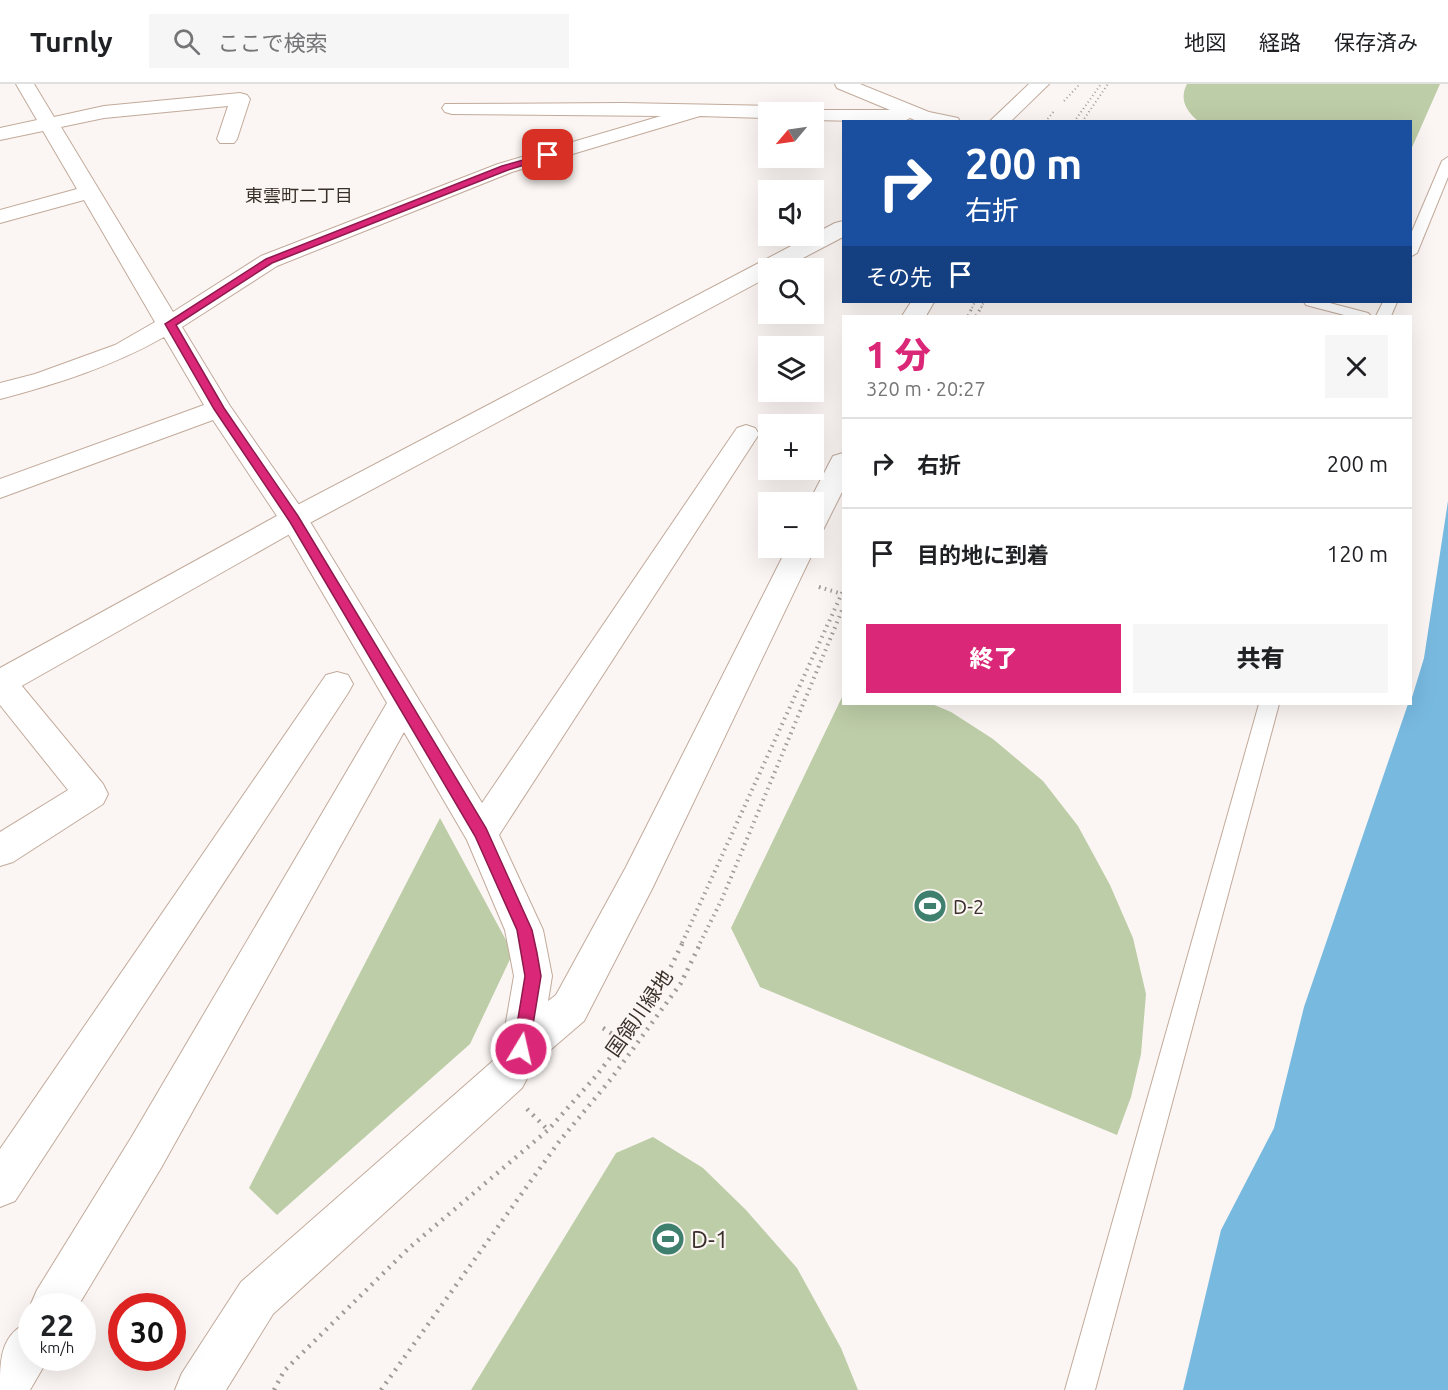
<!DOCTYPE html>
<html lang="ja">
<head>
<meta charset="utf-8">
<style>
	:root { --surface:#fff; --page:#f6f6f6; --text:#202124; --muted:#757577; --line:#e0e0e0; --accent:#db2777 }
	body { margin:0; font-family:Ubuntu,"Noto Sans JP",sans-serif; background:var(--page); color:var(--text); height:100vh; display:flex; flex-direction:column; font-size:22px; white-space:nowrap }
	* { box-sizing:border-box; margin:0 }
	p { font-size:20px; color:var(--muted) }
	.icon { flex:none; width:33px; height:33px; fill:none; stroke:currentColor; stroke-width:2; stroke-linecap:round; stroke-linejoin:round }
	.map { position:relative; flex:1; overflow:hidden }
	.panel { position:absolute; left:842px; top:231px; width:570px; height:390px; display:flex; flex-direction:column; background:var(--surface); border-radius:0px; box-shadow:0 6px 24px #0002 }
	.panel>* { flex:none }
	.banner { position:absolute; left:842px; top:36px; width:570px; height:183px; border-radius:0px; box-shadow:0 6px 24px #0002; background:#1a4fa0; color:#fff; overflow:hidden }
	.needle { width:39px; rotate:241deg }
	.buttons { position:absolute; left:758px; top:18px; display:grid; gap:12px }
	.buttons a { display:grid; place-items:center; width:66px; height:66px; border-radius:0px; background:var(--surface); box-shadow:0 6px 24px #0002; font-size:30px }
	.speed { position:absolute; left:18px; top:1209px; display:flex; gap:12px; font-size:30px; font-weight:700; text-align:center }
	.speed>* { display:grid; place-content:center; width:78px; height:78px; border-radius:50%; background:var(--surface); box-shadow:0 6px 24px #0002; line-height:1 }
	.speed small { font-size:15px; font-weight:400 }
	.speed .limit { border:9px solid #d22; background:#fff; color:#111 }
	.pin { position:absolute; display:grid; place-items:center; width:51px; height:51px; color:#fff; margin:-26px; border-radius:12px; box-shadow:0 3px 9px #0006 }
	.me { position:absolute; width:66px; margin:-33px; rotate:9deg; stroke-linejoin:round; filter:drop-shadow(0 0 4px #0008) }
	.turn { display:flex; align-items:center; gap:21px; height:126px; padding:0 24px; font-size:27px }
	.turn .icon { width:78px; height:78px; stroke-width:2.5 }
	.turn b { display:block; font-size:42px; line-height:51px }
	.then { display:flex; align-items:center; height:57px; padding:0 24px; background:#0003; gap:12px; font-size:22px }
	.round { display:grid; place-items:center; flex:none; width:63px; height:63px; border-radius:0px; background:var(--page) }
	.overview { display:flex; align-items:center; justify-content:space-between; height:102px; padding:0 24px }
	h1 { font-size:36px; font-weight:800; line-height:45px; color:var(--accent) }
	.action { display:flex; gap:12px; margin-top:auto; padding:12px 24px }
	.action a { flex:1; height:69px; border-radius:0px; background:var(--accent); color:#fff; font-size:24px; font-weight:800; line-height:69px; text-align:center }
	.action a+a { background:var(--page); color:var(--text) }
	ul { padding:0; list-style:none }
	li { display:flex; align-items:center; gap:18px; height:90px; padding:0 24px; border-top:2px solid var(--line) }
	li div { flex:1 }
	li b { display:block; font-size:22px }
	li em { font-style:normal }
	header { display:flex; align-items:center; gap:36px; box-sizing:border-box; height:84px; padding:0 30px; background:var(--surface); border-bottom:2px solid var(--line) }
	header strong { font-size:28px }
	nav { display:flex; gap:33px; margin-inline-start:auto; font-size:21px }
	.search { width:420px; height:54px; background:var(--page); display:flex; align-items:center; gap:15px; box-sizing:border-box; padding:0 21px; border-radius:0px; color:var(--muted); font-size:22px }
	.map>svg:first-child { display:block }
	.green { fill:#bdcda7 }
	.water { fill:#78b9e0 }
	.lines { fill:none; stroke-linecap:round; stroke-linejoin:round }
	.lane-casing { stroke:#c2aa9b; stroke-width:2 }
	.street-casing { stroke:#c2aa9b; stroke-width:2 }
	.secondary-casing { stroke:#c2aa9b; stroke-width:2 }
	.path-far3 { stroke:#a29b97; stroke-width:2; stroke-dasharray:1 3; stroke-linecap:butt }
	.path-far2 { stroke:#a29b97; stroke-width:3; stroke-dasharray:1.5 4; stroke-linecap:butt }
	.path-far1 { stroke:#a29b97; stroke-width:4; stroke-dasharray:1.5 4.5; stroke-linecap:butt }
	.path { stroke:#a29b97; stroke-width:4.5; stroke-dasharray:2 6; stroke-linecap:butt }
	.lane { fill:#fff; fill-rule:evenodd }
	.street { fill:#fff; fill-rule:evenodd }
	.secondary { fill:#fff; fill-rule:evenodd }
	.route { fill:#db2777; stroke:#8e194d; stroke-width:1.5 }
	.labels { text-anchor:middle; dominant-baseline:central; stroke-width:4.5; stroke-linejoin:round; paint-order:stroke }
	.far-neighbourhood-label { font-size:18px; fill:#3a302a; stroke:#fbf6f3 }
	.poi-label { font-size:20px; fill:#3a302a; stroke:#fbf6f3; text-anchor:start }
	.street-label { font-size:20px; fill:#3a302a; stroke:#fbf6f3 }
	.near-poi-label { font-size:24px; fill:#3a302a; stroke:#fbf6f3; text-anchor:start }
</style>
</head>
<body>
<header>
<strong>Turnly</strong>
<div class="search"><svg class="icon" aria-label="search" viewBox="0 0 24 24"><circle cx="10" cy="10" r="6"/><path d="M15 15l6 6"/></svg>ここで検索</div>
<nav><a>地図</a><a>経路</a><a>保存済み</a></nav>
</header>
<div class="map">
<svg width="1448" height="1306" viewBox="0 0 1448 1306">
	<rect width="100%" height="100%" fill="#fbf6f3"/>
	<g class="green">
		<path d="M1187,0H1440L1410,68V38L1198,37C1186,27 1179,15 1187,0Z"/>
		<path d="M843,611V620H932L951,628L993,655L1043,697L1078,742L1110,801L1133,854L1146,910L1141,970L1131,1013L1117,1051L760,903L731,844Z"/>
		<path d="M440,734L513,869L470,960L277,1131L249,1104Z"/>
		<path d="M653,1053L703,1084L746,1126L797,1184L841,1264L858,1306H471L616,1069Z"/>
	</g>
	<path class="water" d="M1448,417V1306H1183L1221,1146L1274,1044L1304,923L1408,620H1410L1424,574Z"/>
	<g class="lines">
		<defs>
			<g id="lane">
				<path d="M1448,73V93L1417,169L1410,173V152L1442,77Z"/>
				<path d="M1304,218H1326L1368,229L1371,232H1348L1306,221Z"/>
				<path d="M1383,218H1397L1391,232H1376Z"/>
				<path d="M1259,620H1279L1095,1306H1065Z"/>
			</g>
			<g id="street">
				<path d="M16,0H34L54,33L104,22L240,9L247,11L250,15L237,55L234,59H220L217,55L228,22L104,34L61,43L173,228L261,172L498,80L661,32L452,30L445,28L442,24L445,20L623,19L771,22L778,24L781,28H768V34L700,32L512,88L277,182L182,243L230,322L304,428L482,719L737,344L746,341L755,344L759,350L499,751L543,846L552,892L548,917L556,911L626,783L787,464H813V460L815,464L652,805L584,937L535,979L522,1004L273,1230L226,1306H175L182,1289L241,1198L494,976L502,961L514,892L505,846L467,756L404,648L161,1084L78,1222H32V1225L30,1222L37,1206L131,1054L387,619L283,441L213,336L0,414V395L204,321L164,253C113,282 57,300 0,315V299L35,290L115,261L155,238L84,116L0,139V126L77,105L43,47L0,56V44L37,36Z"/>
				<path d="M835,0H860L929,28L958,34L960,38H919L910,34L903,38L813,36V28H804L806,26H890L837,4Z"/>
				<path d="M911,218H934L926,232H902Z"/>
				<path d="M843,369V406L823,446L813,449V418H809L833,372Z"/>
				<path d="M0,587L12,590L103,700L108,710L103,720L13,778L0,782V748L68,706L0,621Z"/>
				<path d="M337,588L348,591L353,600L348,609L15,1117L0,1123V1065L326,591Z"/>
				<path d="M32,1236V1274H49L48,1275L30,1306H0C0,1274 0,1250 32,1236Z"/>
			</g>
			<g id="secondary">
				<path d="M1029,0H1049L1010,38H989Z"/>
				<path d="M843,137V153L784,184H768V193L304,442L11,608L0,611V584L284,428L835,139Z"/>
			</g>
		</defs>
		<use href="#lane" class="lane-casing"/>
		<use href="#street" class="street-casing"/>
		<use href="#secondary" class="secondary-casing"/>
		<g class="path-far3">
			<path d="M1064,17L1080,0"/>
			<path d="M1045,38L1055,26"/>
			<path d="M1074,38L1101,0"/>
			<path d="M1082,38L1108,0"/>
			<path d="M972,224L975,218"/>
			<path d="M981,224L984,218"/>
		</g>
		<g class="path-far2">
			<path d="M968,232L973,222"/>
			<path d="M976,232L982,222"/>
			<path d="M819,503L824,505"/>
		</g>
		<g class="path-far1">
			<path d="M819,503L842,510"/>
			<path d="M682,859L843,507"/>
			<path d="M700,859L722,815L843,524"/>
		</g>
		<g class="path">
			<path d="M603,944L623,957"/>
			<path d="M527,1025L548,1046"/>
			<path d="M274,1306L284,1287L409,1164L548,1046L596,992L654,917L683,858"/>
			<path d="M381,1306L558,1059L611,995L681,899L701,858"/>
		</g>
		<use href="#lane" class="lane"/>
		<use href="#street" class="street"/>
		<use href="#secondary" class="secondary"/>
	</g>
	<path class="route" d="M548,69L550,70V73L508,86L272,179L176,241L224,324L298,432L486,744L532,846L537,869L541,892L529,965L527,971L521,973L515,971L513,965L525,892L517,846L475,752L290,438L214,325L165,240L266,175L502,82Z"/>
	<defs>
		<symbol id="stadium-disc" viewBox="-11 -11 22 22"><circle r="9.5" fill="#3f7f6d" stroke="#fbf6f3"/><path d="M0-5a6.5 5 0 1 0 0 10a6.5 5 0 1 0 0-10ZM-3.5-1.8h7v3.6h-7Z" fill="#fff"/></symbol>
	</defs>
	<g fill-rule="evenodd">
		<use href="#stadium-disc" x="911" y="803" width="38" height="38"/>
		<use href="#stadium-disc" x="649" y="1136" width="38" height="38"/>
	</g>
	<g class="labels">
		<g class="far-neighbourhood-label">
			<text x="299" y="111">東雲町二丁目</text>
		</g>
		<g class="poi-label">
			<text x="953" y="822">D-2</text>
		</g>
		<g class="street-label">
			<text transform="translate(639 929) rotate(-55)">国領川緑地</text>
		</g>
		<g class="near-poi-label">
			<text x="691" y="1155">D-1</text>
		</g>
	</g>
</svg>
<div class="buttons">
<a><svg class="needle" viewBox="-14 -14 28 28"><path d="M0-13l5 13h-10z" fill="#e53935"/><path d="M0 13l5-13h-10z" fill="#757577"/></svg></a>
<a><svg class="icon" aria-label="sound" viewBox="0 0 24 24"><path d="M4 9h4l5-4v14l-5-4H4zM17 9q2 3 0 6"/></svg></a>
<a><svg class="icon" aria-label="search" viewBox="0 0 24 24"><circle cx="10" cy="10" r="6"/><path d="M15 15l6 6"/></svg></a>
<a><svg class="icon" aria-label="layers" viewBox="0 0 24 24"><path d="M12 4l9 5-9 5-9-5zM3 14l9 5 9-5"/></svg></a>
<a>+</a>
<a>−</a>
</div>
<div class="speed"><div>22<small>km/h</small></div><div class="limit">30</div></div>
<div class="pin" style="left:548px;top:71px;background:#d93025"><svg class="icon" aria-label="arrive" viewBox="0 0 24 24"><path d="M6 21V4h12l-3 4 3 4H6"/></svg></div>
<svg class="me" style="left:521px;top:965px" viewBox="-20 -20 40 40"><circle r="17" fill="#db2777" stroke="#fff" stroke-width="3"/><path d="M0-11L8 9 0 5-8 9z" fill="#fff"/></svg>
<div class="banner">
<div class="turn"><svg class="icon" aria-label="right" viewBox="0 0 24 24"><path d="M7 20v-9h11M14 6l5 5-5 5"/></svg><div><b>200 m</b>右折</div></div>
<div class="then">その先<svg class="icon" aria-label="arrive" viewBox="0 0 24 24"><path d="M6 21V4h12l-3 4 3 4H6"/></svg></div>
</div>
<section class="panel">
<div class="overview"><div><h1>1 分</h1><p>320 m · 20:27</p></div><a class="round"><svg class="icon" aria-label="close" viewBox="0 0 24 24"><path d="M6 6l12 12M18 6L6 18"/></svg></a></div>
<ul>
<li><svg class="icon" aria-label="right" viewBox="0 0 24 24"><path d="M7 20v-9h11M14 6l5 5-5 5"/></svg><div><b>右折</b></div><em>200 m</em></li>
<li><svg class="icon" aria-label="arrive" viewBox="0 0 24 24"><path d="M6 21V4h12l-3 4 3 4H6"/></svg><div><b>目的地に到着</b></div><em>120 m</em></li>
</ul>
<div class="action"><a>終了</a><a>共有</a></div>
</section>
</div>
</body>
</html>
